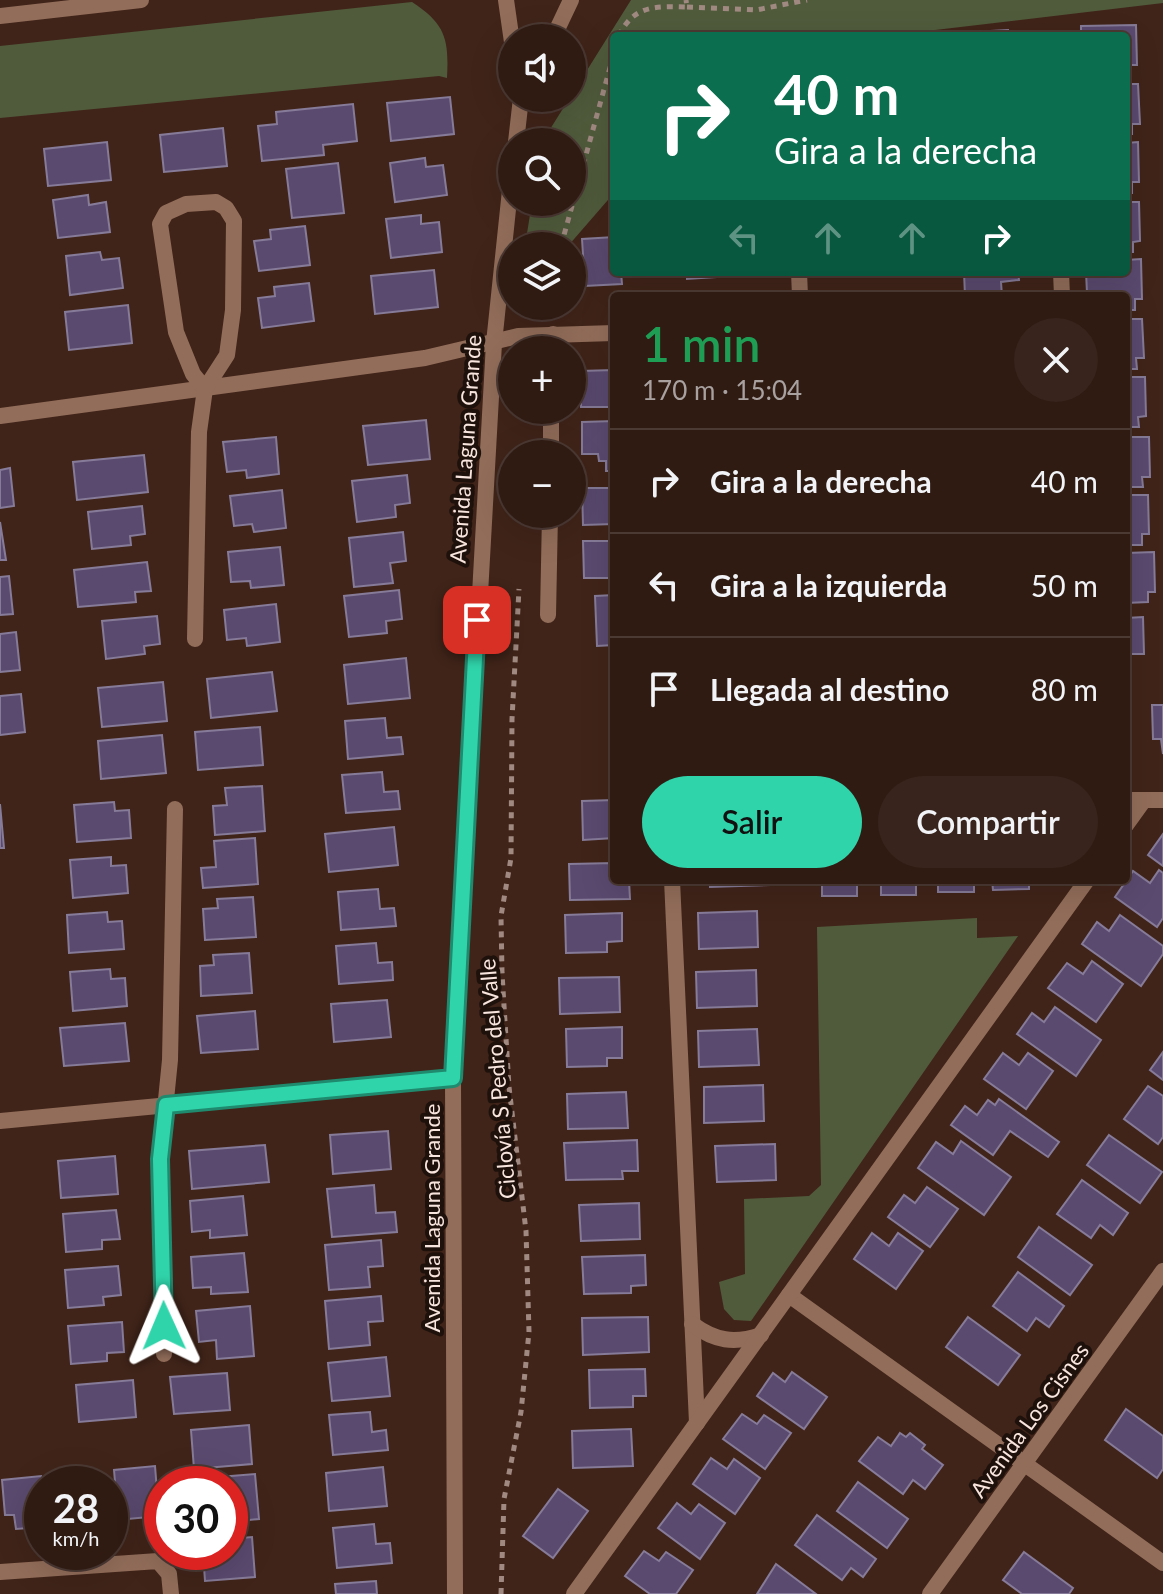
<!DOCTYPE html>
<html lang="es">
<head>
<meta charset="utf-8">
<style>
	:root { --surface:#301b13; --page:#38241c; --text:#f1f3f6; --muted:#a8a1a0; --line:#4b3933; --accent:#30d4aa }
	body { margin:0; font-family:Lato,sans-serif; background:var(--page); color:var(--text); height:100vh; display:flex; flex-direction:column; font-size:30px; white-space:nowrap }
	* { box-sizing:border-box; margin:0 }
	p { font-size:26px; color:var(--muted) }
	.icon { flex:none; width:44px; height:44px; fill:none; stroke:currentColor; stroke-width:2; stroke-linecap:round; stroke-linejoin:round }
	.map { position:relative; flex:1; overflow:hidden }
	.panel { position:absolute; left:610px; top:292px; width:520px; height:592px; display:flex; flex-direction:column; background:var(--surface); border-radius:8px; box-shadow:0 8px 32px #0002,0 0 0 2px var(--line) }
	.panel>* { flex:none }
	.guide { position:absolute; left:610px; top:32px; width:520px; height:244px; border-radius:8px; box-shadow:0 8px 32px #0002,0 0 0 2px var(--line); background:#0b6e4f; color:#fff; overflow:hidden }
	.buttons { position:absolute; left:498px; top:24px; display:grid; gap:16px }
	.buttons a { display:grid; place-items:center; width:88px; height:88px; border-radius:50%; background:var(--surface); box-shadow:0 8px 32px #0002,0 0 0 2px var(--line); font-size:40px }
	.speed { position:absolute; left:24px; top:1466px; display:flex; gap:16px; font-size:40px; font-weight:700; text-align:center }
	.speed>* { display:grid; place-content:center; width:104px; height:104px; border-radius:50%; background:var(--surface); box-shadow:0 8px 32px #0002,0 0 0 2px var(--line); line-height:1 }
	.speed small { font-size:20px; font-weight:400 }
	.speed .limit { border:12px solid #d22; background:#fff; color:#111 }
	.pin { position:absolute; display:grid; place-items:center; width:68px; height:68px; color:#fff; margin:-34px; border-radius:16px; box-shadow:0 4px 12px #0006 }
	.me { position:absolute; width:88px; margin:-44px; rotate:359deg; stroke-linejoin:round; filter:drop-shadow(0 0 6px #0008) }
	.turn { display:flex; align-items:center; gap:28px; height:168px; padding:0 32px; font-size:36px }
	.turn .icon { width:104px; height:104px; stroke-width:2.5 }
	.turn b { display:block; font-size:56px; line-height:68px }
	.lanes { display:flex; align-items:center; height:76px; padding:0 32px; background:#0003; justify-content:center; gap:40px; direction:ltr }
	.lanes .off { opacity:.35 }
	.round { display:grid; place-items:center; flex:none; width:84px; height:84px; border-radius:42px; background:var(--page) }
	.overview { display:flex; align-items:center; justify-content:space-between; height:136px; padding:0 32px }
	h1 { font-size:48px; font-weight:600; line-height:60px; color:#1e9e55 }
	.cta { display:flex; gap:16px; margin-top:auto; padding:16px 32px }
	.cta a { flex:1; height:92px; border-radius:48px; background:var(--accent); color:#111; font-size:32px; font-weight:600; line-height:92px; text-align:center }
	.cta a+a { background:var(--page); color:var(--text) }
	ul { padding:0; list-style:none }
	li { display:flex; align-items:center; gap:24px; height:104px; padding:0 32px; border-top:2px solid var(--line) }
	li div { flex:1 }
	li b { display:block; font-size:30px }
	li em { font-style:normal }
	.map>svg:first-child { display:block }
	.green { fill:#505b3c }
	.building { fill:#5a4a6f; stroke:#867b98; stroke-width:2 }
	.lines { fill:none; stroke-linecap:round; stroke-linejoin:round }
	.path { stroke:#a08980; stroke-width:5; stroke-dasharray:6 6; stroke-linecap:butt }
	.street { stroke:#926d5a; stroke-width:16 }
	.route-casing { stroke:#1f8a6e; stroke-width:20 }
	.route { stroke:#30d4aa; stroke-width:14 }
	.labels { text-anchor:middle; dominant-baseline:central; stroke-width:8; stroke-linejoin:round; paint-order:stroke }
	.street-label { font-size:22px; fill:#f8e5de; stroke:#1e110c }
</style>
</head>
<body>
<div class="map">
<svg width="1163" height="1594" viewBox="0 0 1163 1594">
	<rect width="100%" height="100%" fill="#402419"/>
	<g class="green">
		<path d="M631,0H1163V3L884,36H614V193L568,246H525L532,202H572V142H542Z"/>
		<path d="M412,2C446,24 449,40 447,78L439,76L0,118V46Z"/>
		<path d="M977,918V938L1018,936L751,1321L734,1320L724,1309L719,1282L745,1274L744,1199L809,1196L821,1185L817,927Z"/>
	</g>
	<g class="building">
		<path d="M1136,25L1137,65H1130V75H1126V36H1081V26Z"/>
		<path d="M1008,30V36H954V33Z"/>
		<path d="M1126,84H1138L1140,124H1132V134H1126Z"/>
		<path d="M450,97L454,134L391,141L387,103Z"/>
		<path d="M353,104L357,141L323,145L324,155L262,161L258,126L277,124L276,112Z"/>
		<path d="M223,128L227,166L164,172L160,135Z"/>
		<path d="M107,142L111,180L48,186L44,149Z"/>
		<path d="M1138,142L1139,182H1132V193H1126V143Z"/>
		<path d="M425,158L426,167L443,165L447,195L395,202L390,163Z"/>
		<path d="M338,163L344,213L292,218L286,169Z"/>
		<path d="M88,195L89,205L106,202L110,232L58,238L53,200Z"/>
		<path d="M1126,202H1139L1140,241L1133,242V252H1126Z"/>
		<path d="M421,215V224L439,222L442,252L391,258L386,219Z"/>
		<path d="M305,226L310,265L259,271L254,241L271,239L270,230Z"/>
		<path d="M614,237V272H621L622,284L585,286L582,239Z"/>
		<path d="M100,252L102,260L119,258L123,288L70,295L66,256Z"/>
		<path d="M1141,259L1142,299H1135V310H1126V296L1087,293L1086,272H1126V260Z"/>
		<path d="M434,270L438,307L375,314L371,276Z"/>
		<path d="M687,272H747V275L687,279Z"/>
		<path d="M964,272H1018L1019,280L1001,282L1002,296H965Z"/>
		<path d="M309,283L314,321L262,328L258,298L275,296L274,287Z"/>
		<path d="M128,305L132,343L69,350L65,312Z"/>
		<path d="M1126,319H1142L1144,358H1136L1137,369H1126Z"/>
		<path d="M614,370V407H581L580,371Z"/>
		<path d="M1126,377H1145L1146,416L1138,417L1139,427H1126Z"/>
		<path d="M426,420L430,459L368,465L363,426Z"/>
		<path d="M614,421V471H606V461H599L598,454H582V422Z"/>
		<path d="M276,437L279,474L247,478L246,470L227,472L223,442Z"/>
		<path d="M1126,437H1149L1150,477H1142L1143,487H1126Z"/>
		<path d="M144,455L148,492L77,500L73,462Z"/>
		<path d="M10,468L14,506L0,508V470Z"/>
		<path d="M407,475L410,503L395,505L396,517L357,522L352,481Z"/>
		<path d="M582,488H614V524L583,525Z"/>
		<path d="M282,490L286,528L254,532L252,524L234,526L230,496Z"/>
		<path d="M1126,495H1148L1149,534H1142V545H1126Z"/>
		<path d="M142,506L145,534L130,536L131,545L92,549L88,512Z"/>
		<path d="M0,522L6,560H0Z"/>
		<path d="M403,532L406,561L390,563L393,583L354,587L349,538Z"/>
		<path d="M583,541H614V578H584Z"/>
		<path d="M280,547L284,585L251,588L250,581L231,582L228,552Z"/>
		<path d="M1154,552L1155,592H1148V602L1126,603V553Z"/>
		<path d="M147,562L151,591L135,592L136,602L78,607L74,570Z"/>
		<path d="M9,576L13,614L0,615V577Z"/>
		<path d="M399,590L402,619L386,621L387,633L349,637L344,596Z"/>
		<path d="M614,595V645L597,646L595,596Z"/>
		<path d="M276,604L280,642L247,646L246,638L227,640L224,610Z"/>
		<path d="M157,616L160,644L144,646L145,654L106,659L102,621Z"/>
		<path d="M1143,617L1144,654H1126V618Z"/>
		<path d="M16,632L20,670L0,672V634Z"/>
		<path d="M406,658L410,698L348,704L344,665Z"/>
		<path d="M272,672L277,711L211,718L207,679Z"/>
		<path d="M163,682L167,721L102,727L98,688Z"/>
		<path d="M21,694L25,732L0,735V696Z"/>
		<rect x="1126" y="704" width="5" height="49"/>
		<path d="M1152,705H1163V754L1161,739H1153Z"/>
		<path d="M385,718L387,738L401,737L403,754L348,759L345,721Z"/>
		<path d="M260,727L263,765L198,770L195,732Z"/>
		<path d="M162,735L166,773L101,779L98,741Z"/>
		<path d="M609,743H614V779H610Z"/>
		<path d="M382,772L384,792L398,791L400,809L346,813L342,775Z"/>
		<path d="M262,786L265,831L215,835L213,806L227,805L225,788Z"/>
		<path d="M614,800V838L583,840L582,801Z"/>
		<path d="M114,802L115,811L129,810L131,838L77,842L74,805Z"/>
		<path d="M0,804L4,848H0Z"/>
		<path d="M394,827L398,865L329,872L325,834Z"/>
		<path d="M1163,834V866L1148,855Z"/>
		<path d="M255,838L258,884L203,888L201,868L216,867L214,841Z"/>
		<path d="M111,857V866L126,865L128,893L73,898L70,860Z"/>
		<path d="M614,863V880H629L630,899L570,900L569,864Z"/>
		<path d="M1159,870L1163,873V918L1157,927L1115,897L1133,871L1150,883Z"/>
		<path d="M710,880H770V885L710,887Z"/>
		<rect x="822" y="880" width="35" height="16"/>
		<rect x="881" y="880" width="35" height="15"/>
		<rect x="938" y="880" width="36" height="12"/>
		<path d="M992,880H1029V889L993,890Z"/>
		<path d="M378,889L380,909L394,908L396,926L341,930L338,892Z"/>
		<path d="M253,897L256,937L205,940L203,909L218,908L217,899Z"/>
		<path d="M757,911L758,947L699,949L698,913Z"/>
		<path d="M107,912L108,922L122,921L124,949L69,953L67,915Z"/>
		<path d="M622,913V941L607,942V952L566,953L565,915Z"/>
		<path d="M1120,915L1163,946V954L1141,986L1082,944L1097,922L1109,931Z"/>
		<path d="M376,943L378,963L392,962L393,980L339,984L336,946Z"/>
		<path d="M249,953L252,993L201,996L200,966L214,965L213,955Z"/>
		<path d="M1092,961L1123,984L1096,1022L1048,988L1067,963L1083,974Z"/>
		<path d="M110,969L111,979L125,978L127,1006L73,1011L70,972Z"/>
		<path d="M756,970L757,1006L697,1008L696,972Z"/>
		<path d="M619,977L620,1012L560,1014L559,978Z"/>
		<path d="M387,1000L391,1037L334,1042L331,1004Z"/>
		<path d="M1055,1007L1101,1040L1076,1076L1017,1034L1032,1013L1044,1022Z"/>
		<path d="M255,1011L258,1049L201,1053L197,1016Z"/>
		<path d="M125,1023L129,1061L64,1066L60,1028Z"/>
		<path d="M622,1027V1058H607V1066L567,1067L566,1029Z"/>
		<path d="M757,1029L759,1065L699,1067L698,1031Z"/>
		<path d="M1163,1052V1080L1150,1070Z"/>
		<path d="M1003,1053L1019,1065L1028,1053L1053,1071L1026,1109L984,1079Z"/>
		<path d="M763,1085L764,1121L704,1123V1087Z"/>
		<path d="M1148,1086L1163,1096V1137L1158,1144L1124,1119Z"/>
		<path d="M626,1092L628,1128L568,1129L567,1094Z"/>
		<path d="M999,1099L1059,1142L1048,1157L1010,1131L993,1155L951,1125L965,1106L977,1115L988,1100L995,1105Z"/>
		<path d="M388,1131L391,1169L333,1174L330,1135Z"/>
		<path d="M1109,1135L1162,1172L1140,1203L1087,1165Z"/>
		<path d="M637,1140L638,1171H622L623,1179L566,1180L564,1143Z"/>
		<path d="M961,1141L1011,1177L984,1215L918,1168L936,1142L953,1154Z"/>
		<path d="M775,1144L776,1180L717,1182L715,1146Z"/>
		<path d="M265,1145L269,1182L192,1189L189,1151Z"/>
		<path d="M115,1156L118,1194L61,1198L58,1161Z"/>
		<path d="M1082,1180L1128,1213L1113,1235L1100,1225L1091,1238L1057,1214Z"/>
		<path d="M374,1185L376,1213L395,1212L397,1232L332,1237L327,1189Z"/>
		<path d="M927,1187L958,1209L930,1247L888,1217L904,1195L915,1203Z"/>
		<path d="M243,1196L247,1235L210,1238V1230L192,1232L190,1201Z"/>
		<path d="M639,1203L640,1239L581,1241L579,1205Z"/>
		<path d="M116,1210L120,1239L102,1240V1249L66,1252L63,1214Z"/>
		<path d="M1039,1227L1092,1265L1070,1295L1018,1257Z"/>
		<path d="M872,1233L889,1246L898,1233L923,1251L896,1289L854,1259Z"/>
		<path d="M381,1240L383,1266L368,1267L370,1287L329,1290L325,1245Z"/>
		<path d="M244,1253L248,1292L211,1294V1287L193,1288L191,1257Z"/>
		<path d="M645,1255L646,1285L631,1286V1293L584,1294L582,1257Z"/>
		<path d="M118,1266L121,1295L103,1297L104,1305L68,1308L65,1270Z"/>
		<path d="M1018,1272L1064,1306L1049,1327L1036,1318L1027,1331L993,1306Z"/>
		<path d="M381,1296L383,1321L368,1322L370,1345L329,1349L325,1301Z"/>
		<path d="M250,1306L254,1356L217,1359L216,1340L199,1342L196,1311Z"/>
		<path d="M648,1317L649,1352L583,1355L582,1318Z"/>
		<path d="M968,1317L1020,1355L998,1385L946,1347Z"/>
		<path d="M122,1322L124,1352L107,1353V1361L71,1364L68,1326Z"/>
		<path d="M386,1357L390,1396L332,1401L328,1363Z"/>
		<path d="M645,1369L646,1396H633V1407L590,1408L589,1370Z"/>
		<path d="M792,1372L827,1397L804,1429L757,1396L773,1373L785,1382Z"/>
		<path d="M227,1373L230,1410L174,1414L170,1377Z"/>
		<path d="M133,1380L136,1417L79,1422L76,1385Z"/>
		<path d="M1126,1409L1163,1436V1469L1157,1478L1105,1440Z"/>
		<path d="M370,1412L372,1432L386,1430L388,1450L333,1455L329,1415Z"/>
		<path d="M742,1414L757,1424L764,1415L791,1433L765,1469L723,1439Z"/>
		<path d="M249,1425L252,1464L194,1469L191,1430Z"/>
		<path d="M631,1429L633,1466L573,1468L572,1431Z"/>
		<path d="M900,1433L906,1437L910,1433L925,1445L922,1449L943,1465L925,1489L913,1480L903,1494L859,1461L878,1437L891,1446Z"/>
		<path d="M711,1458L727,1469L734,1459L760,1478L735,1514L693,1484Z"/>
		<path d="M155,1466L159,1516L128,1519L127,1505H117L114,1470Z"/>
		<path d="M383,1467L387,1506L329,1511L326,1473Z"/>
		<path d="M99,1471L101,1484H60L59,1474Z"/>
		<path d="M255,1474L259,1519L230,1522V1484H215H219V1477Z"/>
		<path d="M41,1476L42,1527L16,1529L14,1515H5L2,1480Z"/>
		<path d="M858,1482L908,1519L887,1548L837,1511Z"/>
		<path d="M558,1489L588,1511L553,1558L523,1536Z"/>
		<path d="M677,1503L691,1514L699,1504L725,1523L700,1559L658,1528Z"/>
		<path d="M817,1515L876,1559L863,1577L851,1568L842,1580L795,1545Z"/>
		<path d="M374,1524L376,1544L390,1543L392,1563L337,1568L333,1528Z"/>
		<path d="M252,1537L255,1577L205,1581L203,1552H230V1539Z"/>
		<path d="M644,1551L659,1561L666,1552L693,1570L676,1594H650L625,1576Z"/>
		<path d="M1024,1552L1073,1588L1069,1594H1022L1003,1580Z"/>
		<path d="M776,1564L816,1594H757Z"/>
		<path d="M376,1581L377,1594H336L335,1584Z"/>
	</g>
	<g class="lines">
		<g class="path">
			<path d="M687,7L756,10L807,0"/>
			<path d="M619,36C633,5 656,6 687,7L686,0"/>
			<path d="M561,246L614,53"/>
			<path d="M501,1594L504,1499L521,1412L529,1332L526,1231L509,1087L502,973L501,916L511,858L512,719L519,589"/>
		</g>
		<g class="street">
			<path d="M506,0L512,42"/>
			<path d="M0,16L141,0"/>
			<path d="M553,38L571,0"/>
			<path d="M516,142L521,98"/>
			<path d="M799,272L800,296"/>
			<path d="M1061,272L1062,296"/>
			<path d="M552,350L553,334"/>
			<path d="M0,416L425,358L518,336L614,333"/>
			<path d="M551,454V410"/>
			<path d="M548,615L550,514"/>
			<path d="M195,639L199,432L205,389L227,355L233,310L234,221L226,208L216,202L186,204L166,213L160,224L176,332L193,374L205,389"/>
			<path d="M1126,800H1163"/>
			<path d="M1126,825L1144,800"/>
			<path d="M672,880L697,1423"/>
			<path d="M0,1121L453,1078"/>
			<path d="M789,1295L1163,1563"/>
			<path d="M692,1324C715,1341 734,1344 761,1335"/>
			<path d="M164,1354L160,1159L170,1060L175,809"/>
			<path d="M0,1572L158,1561L169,1574L171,1594"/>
			<path d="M455,1594L453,1078L494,343L512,171"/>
			<path d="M574,1594L1087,880"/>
			<path d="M930,1594L1163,1271"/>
		</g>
	</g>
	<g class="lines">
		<defs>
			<path id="route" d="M164,1326L160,1159L166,1105L453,1078L477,620"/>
		</defs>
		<use href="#route" class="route-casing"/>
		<use href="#route" class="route"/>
	</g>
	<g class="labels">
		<g class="street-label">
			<text transform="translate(465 449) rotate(-86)">Avenida Laguna Grande</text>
			<text transform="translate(497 1079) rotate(-95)">Ciclovía S Pedro del Valle</text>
			<text transform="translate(431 1218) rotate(-90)">Avenida Laguna Grande</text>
			<text transform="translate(1029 1420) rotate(-54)">Avenida Los Cisnes</text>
		</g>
	</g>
</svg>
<div class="buttons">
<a><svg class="icon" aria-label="sound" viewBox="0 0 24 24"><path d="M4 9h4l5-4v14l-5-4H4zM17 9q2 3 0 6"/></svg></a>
<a><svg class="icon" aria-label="search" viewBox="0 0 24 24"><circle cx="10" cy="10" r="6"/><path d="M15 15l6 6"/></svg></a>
<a><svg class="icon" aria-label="layers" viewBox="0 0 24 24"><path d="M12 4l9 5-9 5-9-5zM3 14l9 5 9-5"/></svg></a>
<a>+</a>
<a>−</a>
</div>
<div class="speed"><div>28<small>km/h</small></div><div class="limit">30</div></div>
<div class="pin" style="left:477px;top:620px;background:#d93025"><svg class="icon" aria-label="arrive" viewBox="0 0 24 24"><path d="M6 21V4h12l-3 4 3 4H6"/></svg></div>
<svg class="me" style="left:164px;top:1326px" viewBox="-20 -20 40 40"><path d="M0-17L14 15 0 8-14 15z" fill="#30d4aa" stroke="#fff" stroke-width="4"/></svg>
<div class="guide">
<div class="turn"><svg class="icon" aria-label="right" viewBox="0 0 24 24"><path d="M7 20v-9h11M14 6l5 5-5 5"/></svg><div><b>40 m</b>Gira a la derecha</div></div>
<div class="lanes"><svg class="icon off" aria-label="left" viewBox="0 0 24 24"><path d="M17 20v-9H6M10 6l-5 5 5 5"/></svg><svg class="icon off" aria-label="ahead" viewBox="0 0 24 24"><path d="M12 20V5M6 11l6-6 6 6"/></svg><svg class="icon off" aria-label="ahead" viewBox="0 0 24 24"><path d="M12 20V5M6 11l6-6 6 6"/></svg><svg class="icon" aria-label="right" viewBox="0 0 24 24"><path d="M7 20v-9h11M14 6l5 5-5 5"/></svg></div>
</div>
<section class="panel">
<div class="overview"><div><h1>1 min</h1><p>170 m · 15:04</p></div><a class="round"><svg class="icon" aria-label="close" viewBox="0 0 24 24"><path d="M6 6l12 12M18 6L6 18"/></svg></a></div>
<ul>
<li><svg class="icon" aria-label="right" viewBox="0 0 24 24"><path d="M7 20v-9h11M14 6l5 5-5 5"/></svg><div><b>Gira a la derecha</b></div><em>40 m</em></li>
<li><svg class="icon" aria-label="left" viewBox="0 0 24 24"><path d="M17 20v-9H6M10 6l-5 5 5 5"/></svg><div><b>Gira a la izquierda</b></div><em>50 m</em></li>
<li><svg class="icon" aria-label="arrive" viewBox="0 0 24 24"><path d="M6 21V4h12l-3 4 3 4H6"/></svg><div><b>Llegada al destino</b></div><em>80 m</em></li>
</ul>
<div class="cta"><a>Salir</a><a>Compartir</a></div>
</section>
</div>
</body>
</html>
